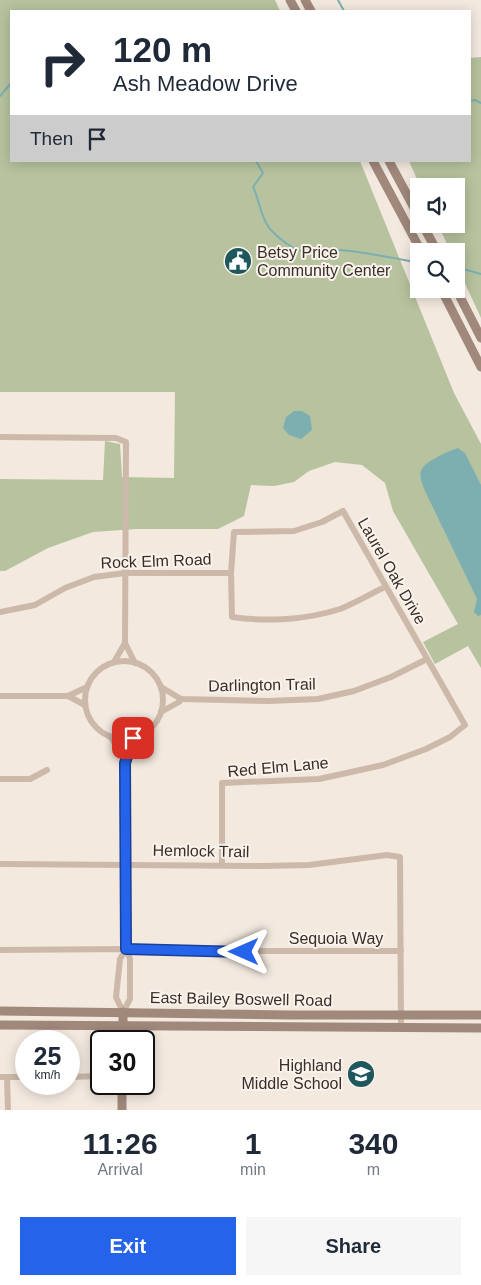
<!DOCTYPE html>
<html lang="en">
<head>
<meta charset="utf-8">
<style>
	:root { --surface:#fff; --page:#f6f6f7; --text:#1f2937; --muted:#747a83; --accent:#2563eb }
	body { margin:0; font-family:Helvetica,sans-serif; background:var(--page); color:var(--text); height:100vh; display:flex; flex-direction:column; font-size:19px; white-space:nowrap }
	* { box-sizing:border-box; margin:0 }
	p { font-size:16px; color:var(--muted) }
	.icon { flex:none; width:28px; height:28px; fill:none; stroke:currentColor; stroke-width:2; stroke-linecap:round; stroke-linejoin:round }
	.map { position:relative; height:1110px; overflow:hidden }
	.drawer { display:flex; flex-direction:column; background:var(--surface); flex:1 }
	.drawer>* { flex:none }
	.hud { position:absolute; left:10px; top:10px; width:461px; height:152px; border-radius:0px; box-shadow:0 2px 12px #0003; background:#fff; color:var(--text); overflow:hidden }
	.buttons { position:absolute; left:410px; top:178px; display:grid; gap:10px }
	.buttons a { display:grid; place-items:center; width:55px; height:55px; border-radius:0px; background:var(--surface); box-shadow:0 2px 12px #0003; font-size:25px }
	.speed { position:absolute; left:15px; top:1030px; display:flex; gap:10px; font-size:25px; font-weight:700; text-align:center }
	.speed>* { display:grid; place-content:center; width:65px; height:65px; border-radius:50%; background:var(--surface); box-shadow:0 2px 12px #0003; line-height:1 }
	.speed small { font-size:12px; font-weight:400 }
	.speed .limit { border:2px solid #111; border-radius:8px; background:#fff; color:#111 }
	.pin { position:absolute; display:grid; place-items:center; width:42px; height:42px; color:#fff; margin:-21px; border-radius:10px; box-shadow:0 2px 8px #0006 }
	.me { position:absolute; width:55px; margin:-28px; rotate:270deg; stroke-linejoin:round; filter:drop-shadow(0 0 4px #0008) }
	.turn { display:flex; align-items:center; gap:18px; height:105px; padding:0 20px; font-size:22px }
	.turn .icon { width:65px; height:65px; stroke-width:2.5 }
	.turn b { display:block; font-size:35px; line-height:42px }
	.then { display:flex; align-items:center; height:48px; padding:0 20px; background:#0003; gap:10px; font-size:19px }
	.eta { display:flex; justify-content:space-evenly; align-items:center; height:85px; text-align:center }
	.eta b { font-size:30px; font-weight:600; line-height:35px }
	.action { display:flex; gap:10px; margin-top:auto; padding:10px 20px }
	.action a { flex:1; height:58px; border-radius:0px; background:var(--accent); color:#fff; font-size:20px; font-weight:600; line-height:58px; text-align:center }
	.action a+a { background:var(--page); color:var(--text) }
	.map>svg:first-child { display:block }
	.green { fill:#b7c39e }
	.water { fill:#7dafb1 }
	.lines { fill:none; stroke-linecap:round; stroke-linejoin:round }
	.stream { stroke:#7dafb1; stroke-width:2 }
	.street { stroke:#ccb9aa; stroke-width:6 }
	.secondary { stroke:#a0887b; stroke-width:9 }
	.route-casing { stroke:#184099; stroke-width:12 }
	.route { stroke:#2563eb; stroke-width:9 }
	.labels { text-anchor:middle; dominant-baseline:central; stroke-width:4; stroke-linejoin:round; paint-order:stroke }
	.poi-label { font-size:16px; fill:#392e2a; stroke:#faf3eb; text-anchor:start }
	.street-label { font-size:16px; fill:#392e2a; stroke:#faf3eb }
</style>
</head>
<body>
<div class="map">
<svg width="481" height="1110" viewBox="0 0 481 1110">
	<rect width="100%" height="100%" fill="#f3e9df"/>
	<g class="green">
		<path d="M0,0H275L280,11H11V161H360L454,393L481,444V668L468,646L435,664L423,642L458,624L393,511L385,483L362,465L335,462L309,471L294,482L274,486L251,485L244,516L218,529H136L93,532L48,548L5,571H0V479L103,480L105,441L120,444L122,477L174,478L175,392H0Z"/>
		<path d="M481,57V318L456,264V251H450L438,224H456V186H420L409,161H470V58Z"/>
	</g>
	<g class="water">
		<path d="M294,411H302L310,416L312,430L301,439L289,435L283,428L286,417Z"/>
		<path d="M458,448L465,453L481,485V615L478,616L474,612L477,599L425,491C423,485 419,477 421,471C423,462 449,451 458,448Z"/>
	</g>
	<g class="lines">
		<g class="stream">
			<path d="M338,0L344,11"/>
			<path d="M0,96L11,83"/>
			<path d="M470,101L475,100L481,103"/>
			<path d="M256,161L263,173L253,187C260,201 260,217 270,229C278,238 291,248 301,251C314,255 327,249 340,250C366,252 393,258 419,263"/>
			<path d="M456,267L481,274"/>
		</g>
		<g class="street">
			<path d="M0,437L116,438L126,442L125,643L114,662"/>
			<path d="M0,612L35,605L65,588L94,577L125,573H231"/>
			<path d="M125,643L135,663"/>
			<circle cx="124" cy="700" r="39"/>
			<path d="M161,687L181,699L268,701L318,699L354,691L391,677L427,659"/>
			<path d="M0,696H68L87,687"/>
			<path d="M68,696L85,705"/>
			<path d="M161,712L179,702L181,699"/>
			<path d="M111,737L118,749L125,763"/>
			<path d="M0,779H30L47,770"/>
			<path d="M0,864L263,866L309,865L387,855L400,857L401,1027"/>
			<path d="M222,865V783L319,779L383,765L426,749L450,737L465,725L343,511L322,522L294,531L234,532L231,573L232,617C266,622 306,620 340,609C355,603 370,594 385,587"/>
			<path d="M0,950L126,949L192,951H401"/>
			<path d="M123,1012L130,999V959L126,949L125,763L133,738"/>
			<path d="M123,1012L116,997L120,959L126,949"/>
			<path d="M0,1077H26"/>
			<path d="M7,1077L8,1110"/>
			<path d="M69,1077L101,1076"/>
		</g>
		<g class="secondary">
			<path d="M290,0L296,11"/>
			<path d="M305,0L311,11"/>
			<path d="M373,161L421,251"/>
			<path d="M389,161L419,217"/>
			<path d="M422,224L437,251"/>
			<path d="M441,289L481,367"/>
			<path d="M456,289L481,338"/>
			<path d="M0,1011L289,1015H481"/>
			<path d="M0,1025L481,1028"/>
			<path d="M123,1041V1012"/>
			<path d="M122,1110V1084"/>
		</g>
	</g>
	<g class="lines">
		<defs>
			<path id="route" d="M133,738L125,763L126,949L244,952"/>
		</defs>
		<use href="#route" class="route-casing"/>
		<use href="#route" class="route"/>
	</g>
	<defs>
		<symbol id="civic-disc" viewBox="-11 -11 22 22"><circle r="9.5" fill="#1e585c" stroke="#faf3eb"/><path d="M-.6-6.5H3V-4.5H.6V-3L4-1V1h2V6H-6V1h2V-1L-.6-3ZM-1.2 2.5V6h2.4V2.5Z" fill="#fff"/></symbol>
		<symbol id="school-disc" viewBox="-11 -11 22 22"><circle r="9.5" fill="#1e585c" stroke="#faf3eb"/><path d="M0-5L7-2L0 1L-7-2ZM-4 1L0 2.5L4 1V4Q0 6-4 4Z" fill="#fff"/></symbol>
	</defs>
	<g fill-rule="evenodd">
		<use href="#civic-disc" x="222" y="245" width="32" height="32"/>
		<use href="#school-disc" x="345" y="1058" width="32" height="32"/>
	</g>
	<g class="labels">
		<g class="poi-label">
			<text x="257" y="252">Betsy Price<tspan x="257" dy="18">Community Center</tspan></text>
			<text x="342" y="1065" text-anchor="end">Highland<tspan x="342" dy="18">Middle School</tspan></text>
		</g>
		<g class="street-label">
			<text transform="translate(156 561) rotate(-2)">Rock Elm Road</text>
			<text transform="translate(392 571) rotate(60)">Laurel Oak Drive</text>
			<text transform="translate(262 685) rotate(-1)">Darlington Trail</text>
			<text transform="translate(278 767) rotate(-5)">Red Elm Lane</text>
			<text transform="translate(201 851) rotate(1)">Hemlock Trail</text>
			<text x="336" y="938">Sequoia Way</text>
			<text transform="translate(241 999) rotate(1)">East Bailey Boswell Road</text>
		</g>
	</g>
</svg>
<div class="buttons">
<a><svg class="icon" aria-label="sound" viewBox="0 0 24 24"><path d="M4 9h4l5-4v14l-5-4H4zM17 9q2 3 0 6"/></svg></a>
<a><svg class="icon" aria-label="search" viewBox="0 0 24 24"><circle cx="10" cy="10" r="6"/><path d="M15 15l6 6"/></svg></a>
</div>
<div class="speed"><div>25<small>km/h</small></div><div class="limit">30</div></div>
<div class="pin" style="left:133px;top:738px;background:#d93025"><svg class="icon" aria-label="arrive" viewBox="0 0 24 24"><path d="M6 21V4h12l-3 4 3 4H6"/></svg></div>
<svg class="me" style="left:244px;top:952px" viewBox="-20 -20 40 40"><path d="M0-17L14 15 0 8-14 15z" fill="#2563eb" stroke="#fff" stroke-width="4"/></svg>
<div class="hud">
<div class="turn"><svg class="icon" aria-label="right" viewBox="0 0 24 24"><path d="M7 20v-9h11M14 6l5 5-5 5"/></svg><div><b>120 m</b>Ash Meadow Drive</div></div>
<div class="then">Then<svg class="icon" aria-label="arrive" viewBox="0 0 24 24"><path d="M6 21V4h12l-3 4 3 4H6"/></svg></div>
</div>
</div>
<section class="drawer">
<div class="eta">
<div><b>11:26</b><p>Arrival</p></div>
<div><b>1</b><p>min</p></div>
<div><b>340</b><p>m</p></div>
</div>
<div class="action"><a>Exit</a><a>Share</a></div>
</section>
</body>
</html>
